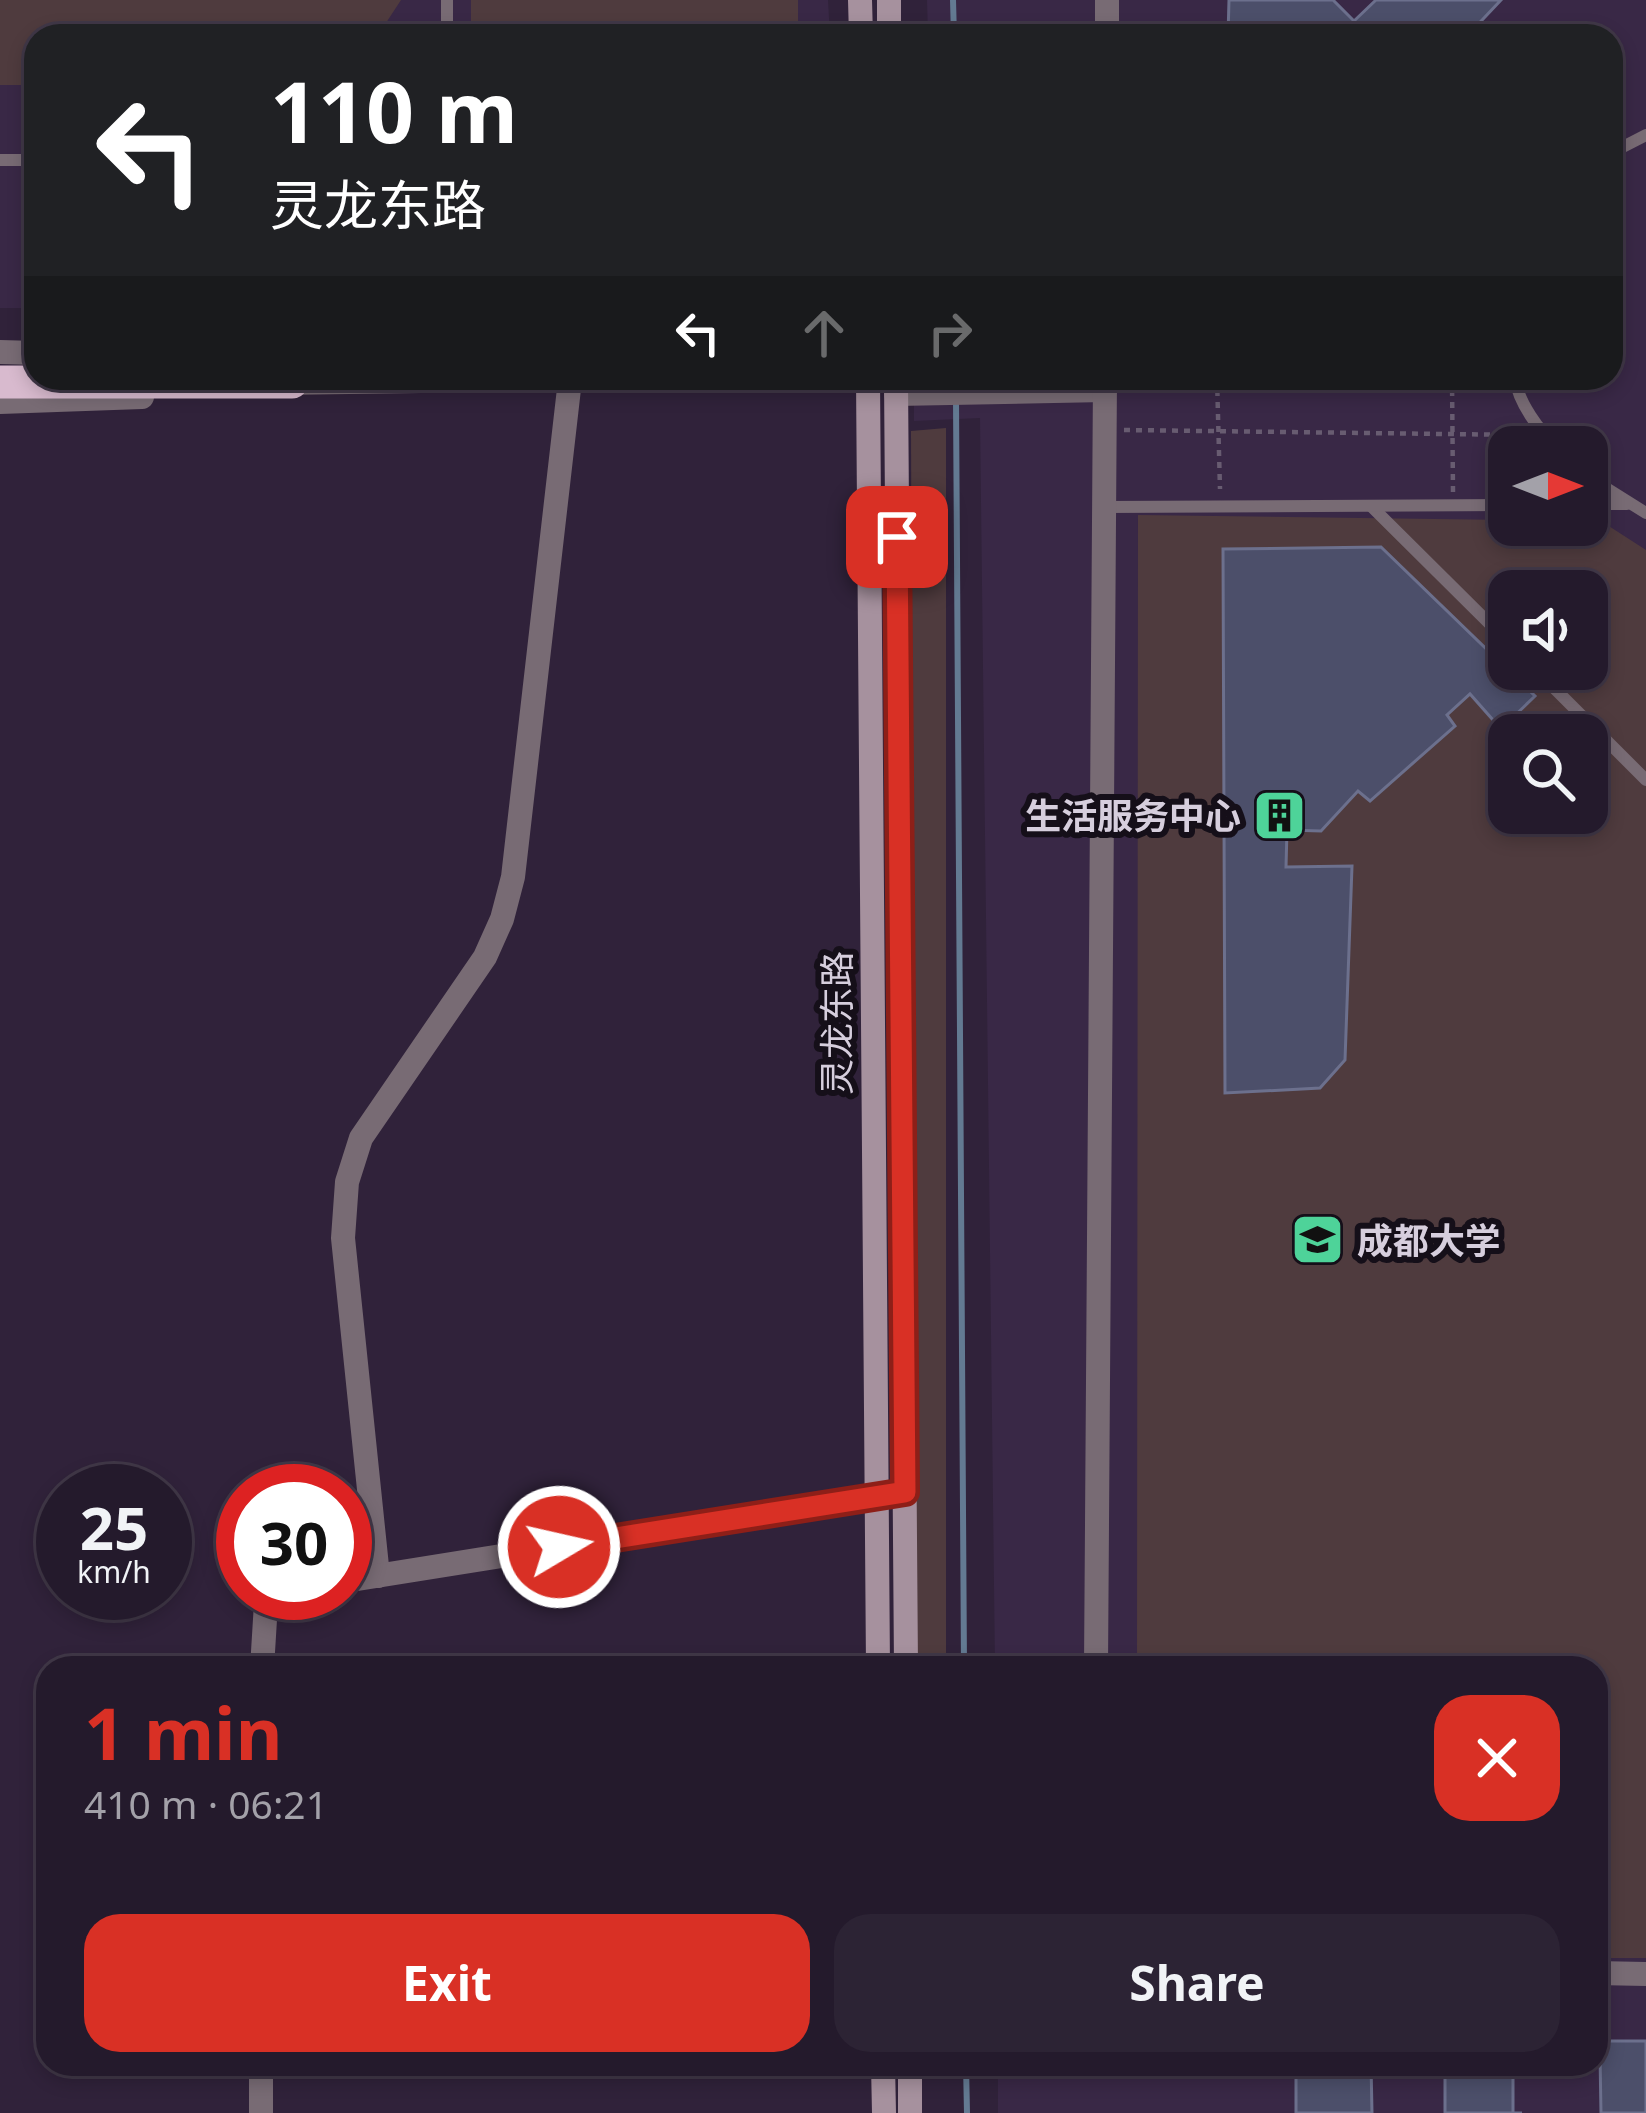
<!DOCTYPE html>
<html lang="en">
<head>
<meta charset="utf-8">
<style>
	:root { --surface:#241a2c; --page:#2c2334; --text:#f1f3f6; --muted:#a3a1a9; --line:#413848; --accent:#d93025 }
	body { margin:0; font-family:"Noto Sans","Noto Sans SC",sans-serif; background:var(--page); color:var(--text); height:100vh; display:flex; flex-direction:column; font-size:45px; white-space:nowrap }
	* { box-sizing:border-box; margin:0 }
	p { font-size:39px; color:var(--muted) }
	.icon { flex:none; width:66px; height:66px; fill:none; stroke:currentColor; stroke-width:2; stroke-linecap:round; stroke-linejoin:round }
	.map { position:relative; flex:1; overflow:hidden }
	.details { position:absolute; left:36px; top:1656px; width:1572px; height:420px; display:flex; flex-direction:column; background:var(--surface); border-radius:36px; box-shadow:0 6px 18px #0003,0 0 0 3px var(--line) }
	.details>* { flex:none }
	.banner { position:absolute; left:24px; top:24px; width:1599px; height:366px; border-radius:36px; box-shadow:0 6px 18px #0003,0 0 0 3px var(--line); background:#202124; color:#fff; overflow:hidden }
	.needle { width:78px; rotate:90deg }
	.tools { position:absolute; left:1488px; top:426px; display:grid; gap:24px }
	.tools a { display:grid; place-items:center; width:120px; height:120px; border-radius:24px; background:var(--surface); box-shadow:0 6px 18px #0003,0 0 0 3px var(--line); font-size:60px }
	.speed { position:absolute; left:36px; top:1464px; display:flex; gap:24px; font-size:60px; font-weight:700; text-align:center }
	.speed>* { display:grid; place-content:center; width:156px; height:156px; border-radius:50%; background:var(--surface); box-shadow:0 6px 18px #0003,0 0 0 3px var(--line); line-height:1 }
	.speed small { font-size:30px; font-weight:400 }
	.speed .limit { border:18px solid #d22; background:#fff; color:#111 }
	.pin { position:absolute; display:grid; place-items:center; width:102px; height:102px; color:#fff; margin:-51px; border-radius:24px; box-shadow:0 6px 18px #0006 }
	.me { position:absolute; width:132px; margin:-66px; rotate:81deg; stroke-linejoin:round; filter:drop-shadow(0 0 9px #0008) }
	.turn { display:flex; align-items:center; gap:42px; height:252px; padding:0 48px; font-size:54px }
	.turn .icon { width:156px; height:156px; stroke-width:2.5 }
	.turn b { display:block; font-size:84px; line-height:102px }
	.lanes { display:flex; align-items:center; height:114px; padding:0 48px; background:#0003; justify-content:center; gap:60px; direction:ltr }
	.lanes .off { opacity:.35 }
	.round { display:grid; place-items:center; flex:none; width:126px; height:126px; border-radius:36px; background:var(--page) }
	.overview { display:flex; align-items:center; justify-content:space-between; height:204px; padding:0 48px }
	h1 { font-size:72px; font-weight:700; line-height:90px; color:var(--accent) }
	.action { display:flex; gap:24px; margin-top:auto; padding:24px 48px }
	.action a { flex:1; height:138px; border-radius:36px; background:var(--accent); color:#fff; font-size:48px; font-weight:700; line-height:138px; text-align:center }
	.action a+a { background:var(--page); color:var(--text) }
	.map>svg:first-child { display:block }
	.built { fill:#392846; fill-rule:evenodd }
	.green { fill:#4f3b3e; fill-rule:evenodd }
	.lines { fill:none; stroke-linecap:round; stroke-linejoin:round }
	.stream { stroke:#637a92; stroke-width:6 }
	.building { fill:#4c4f6a; stroke:#6c708d; stroke-width:3 }
	.path { stroke:#685c71; stroke-width:4.5; stroke-dasharray:6 6; stroke-linecap:butt }
	.service { stroke:#786b74; stroke-width:12 }
	.minor { stroke:#786b74; stroke-width:24 }
	.tertiary { stroke:#786b74; stroke-width:24 }
	.secondary { stroke:#a6919e; stroke-width:24 }
	.trunk { stroke:#d8bace; stroke-width:33 }
	.route-casing { stroke:#8d1f18; stroke-width:30 }
	.route { stroke:#d93025; stroke-width:21 }
	.labels { text-anchor:middle; dominant-baseline:central; stroke-width:12; stroke-linejoin:round; paint-order:stroke }
	.poi-label { font-size:36px; font-weight:bold; fill:#d6cedd; stroke:#150f19; text-anchor:end }
	.street-label { font-size:36px; fill:#d6cedd; stroke:#150f19 }
</style>
</head>
<body>
<div class="map">
<svg width="1646" height="2113" viewBox="0 0 1646 2113">
	<rect width="100%" height="100%" fill="#30223a"/>
	<g class="built">
		<path d="M0,0H828L830,36H36V308H0Z"/>
		<path d="M927,0H1646V2113H998V2064H1596V1668H995L980,418L914,421V378H1611V36H928ZM1509,447H1587V525H1509ZM1509,591H1587V669H1509ZM1509,735H1587V813H1509Z"/>
	</g>
	<g class="green">
		<path d="M0,0H401L382,29L371,36H36V85H0Z"/>
		<rect x="471" y="0" width="327" height="36"/>
		<path d="M946,428V1668H916L911,431Z"/>
		<path d="M1138,515L1509,520V525H1587V521H1601L1646,550V1958H1596V1668H1137ZM1509,591H1587V669H1509ZM1509,735H1587V813H1509Z"/>
	</g>
	<g class="lines">
		<g class="stream">
			<path d="M953,0L954,36"/>
			<path d="M956,400L964,1668"/>
			<path d="M966,2064L967,2113"/>
		</g>
	</g>
	<g class="building">
		<path d="M1229,0H1333L1354,21L1376,0H1501L1467,36H1228Z"/>
		<path d="M1381,547L1535,696L1501,729L1470,694L1447,715L1455,726L1370,801L1358,791L1321,831L1287,830L1286,867L1352,866L1345,1060L1320,1088L1225,1093L1223,549Z"/>
		<path d="M1596,2041H1646V2113H1601L1600,2055H1596Z"/>
		<path d="M1296,2064H1371L1372,2113H1296Z"/>
		<rect x="1389" y="2064" width="33" height="9"/>
		<path d="M1445,2064H1513V2113H1522H1445Z"/>
	</g>
	<g class="lines">
		<g class="path">
			<path d="M1217,378L1220,489"/>
			<path d="M1452,378L1453,492"/>
			<path d="M1124,430L1526,435"/>
		</g>
		<g class="service">
			<path d="M447,0V36"/>
			<path d="M1611,153L1646,135"/>
			<path d="M0,160H36"/>
			<path d="M1515,378C1518,402 1539,431 1557,447"/>
			<path d="M1587,476L1646,513"/>
			<path d="M1587,504H1627"/>
			<path d="M1371,506L1509,643"/>
			<path d="M1104,507L1509,505"/>
			<path d="M1535,669L1646,780"/>
		</g>
		<g class="minor">
			<path d="M1107,36V0"/>
			<path d="M896,394L1105,390"/>
			<path d="M378,1576L343,1238L347,1182L361,1138L485,957L502,919L513,877L570,380"/>
			<path d="M345,1581L896,1493"/>
			<path d="M262,1668L266,1603L281,1593"/>
			<path d="M1096,1668L1105,378"/>
			<path d="M1596,1973L1646,1974"/>
			<path d="M261,2113V2064"/>
		</g>
		<g class="tertiary">
			<path d="M0,352L36,353"/>
			<path d="M278,383L631,378"/>
			<path d="M0,402L142,397"/>
		</g>
		<g class="secondary">
			<path d="M860,0L861,36"/>
			<path d="M889,0V36"/>
			<path d="M868,378L878,1668"/>
			<path d="M896,378L906,1668"/>
			<path d="M883,2064L884,2113"/>
			<path d="M910,2064V2113"/>
		</g>
		<path class="trunk" d="M0,382H292"/>
	</g>
	<g class="lines">
		<defs>
			<path id="route" d="M559,1547L905,1492L897,537"/>
		</defs>
		<use href="#route" class="route-casing"/>
		<use href="#route" class="route"/>
	</g>
	<defs>
		<symbol id="building-square" viewBox="-11 -11 22 22"><rect x="-9" y="-9" width="18" height="18" rx="4" fill="#4ed399" stroke="#150f19"/><path d="M-4-6H4V6H1V3H-1V6H-4ZM-2.5-4.3h1.7v1.8h-1.7ZM.8-4.3h1.7v1.8H.8ZM-2.5-1h1.7V.8h-1.7ZM.8-1h1.7V.8H.8Z" fill="#111"/></symbol>
		<symbol id="university-square" viewBox="-11 -11 22 22"><rect x="-9" y="-9" width="18" height="18" rx="4" fill="#4ed399" stroke="#150f19"/><path d="M0-5L7-2L0 1L-7-2ZM-4 1L0 2.5L4 1V4Q0 6-4 4Z" fill="#111"/></symbol>
	</defs>
	<g fill-rule="evenodd">
		<use href="#building-square" x="1250" y="786" width="59" height="59"/>
		<use href="#university-square" x="1288" y="1210" width="59" height="59"/>
	</g>
	<g class="labels">
		<g class="poi-label">
			<text x="1241" y="815">生活服务中心</text>
			<text x="1357" y="1240" text-anchor="start">成都大学</text>
		</g>
		<g class="street-label">
			<text transform="translate(836 1023) rotate(-90)">灵龙东路</text>
		</g>
	</g>
</svg>
<div class="tools">
<a><svg class="needle" viewBox="-14 -14 28 28"><path d="M0-13l5 13h-10z" fill="#e53935"/><path d="M0 13l5-13h-10z" fill="#a3a1a9"/></svg></a>
<a><svg class="icon" aria-label="sound" viewBox="0 0 24 24"><path d="M4 9h4l5-4v14l-5-4H4zM17 9q2 3 0 6"/></svg></a>
<a><svg class="icon" aria-label="search" viewBox="0 0 24 24"><circle cx="10" cy="10" r="6"/><path d="M15 15l6 6"/></svg></a>
</div>
<div class="speed"><div>25<small>km/h</small></div><div class="limit">30</div></div>
<div class="pin" style="left:897px;top:537px;background:#d93025"><svg class="icon" aria-label="arrive" viewBox="0 0 24 24"><path d="M6 21V4h12l-3 4 3 4H6"/></svg></div>
<svg class="me" style="left:559px;top:1547px" viewBox="-20 -20 40 40"><circle r="17" fill="#d93025" stroke="#fff" stroke-width="3"/><path d="M0-11L8 9 0 5-8 9z" fill="#fff"/></svg>
<div class="banner">
<div class="turn"><svg class="icon" aria-label="left" viewBox="0 0 24 24"><path d="M17 20v-9H6M10 6l-5 5 5 5"/></svg><div><b>110 m</b>灵龙东路</div></div>
<div class="lanes"><svg class="icon" aria-label="left" viewBox="0 0 24 24"><path d="M17 20v-9H6M10 6l-5 5 5 5"/></svg><svg class="icon off" aria-label="ahead" viewBox="0 0 24 24"><path d="M12 20V5M6 11l6-6 6 6"/></svg><svg class="icon off" aria-label="right" viewBox="0 0 24 24"><path d="M7 20v-9h11M14 6l5 5-5 5"/></svg></div>
</div>
<section class="details">
<div class="overview"><div><h1>1 min</h1><p>410 m · 06:21</p></div><a class="round" style="background:#d93025;color:#fff"><svg class="icon" aria-label="close" viewBox="0 0 24 24"><path d="M6 6l12 12M18 6L6 18"/></svg></a></div>
<div class="action"><a>Exit</a><a>Share</a></div>
</section>
</div>
</body>
</html>
